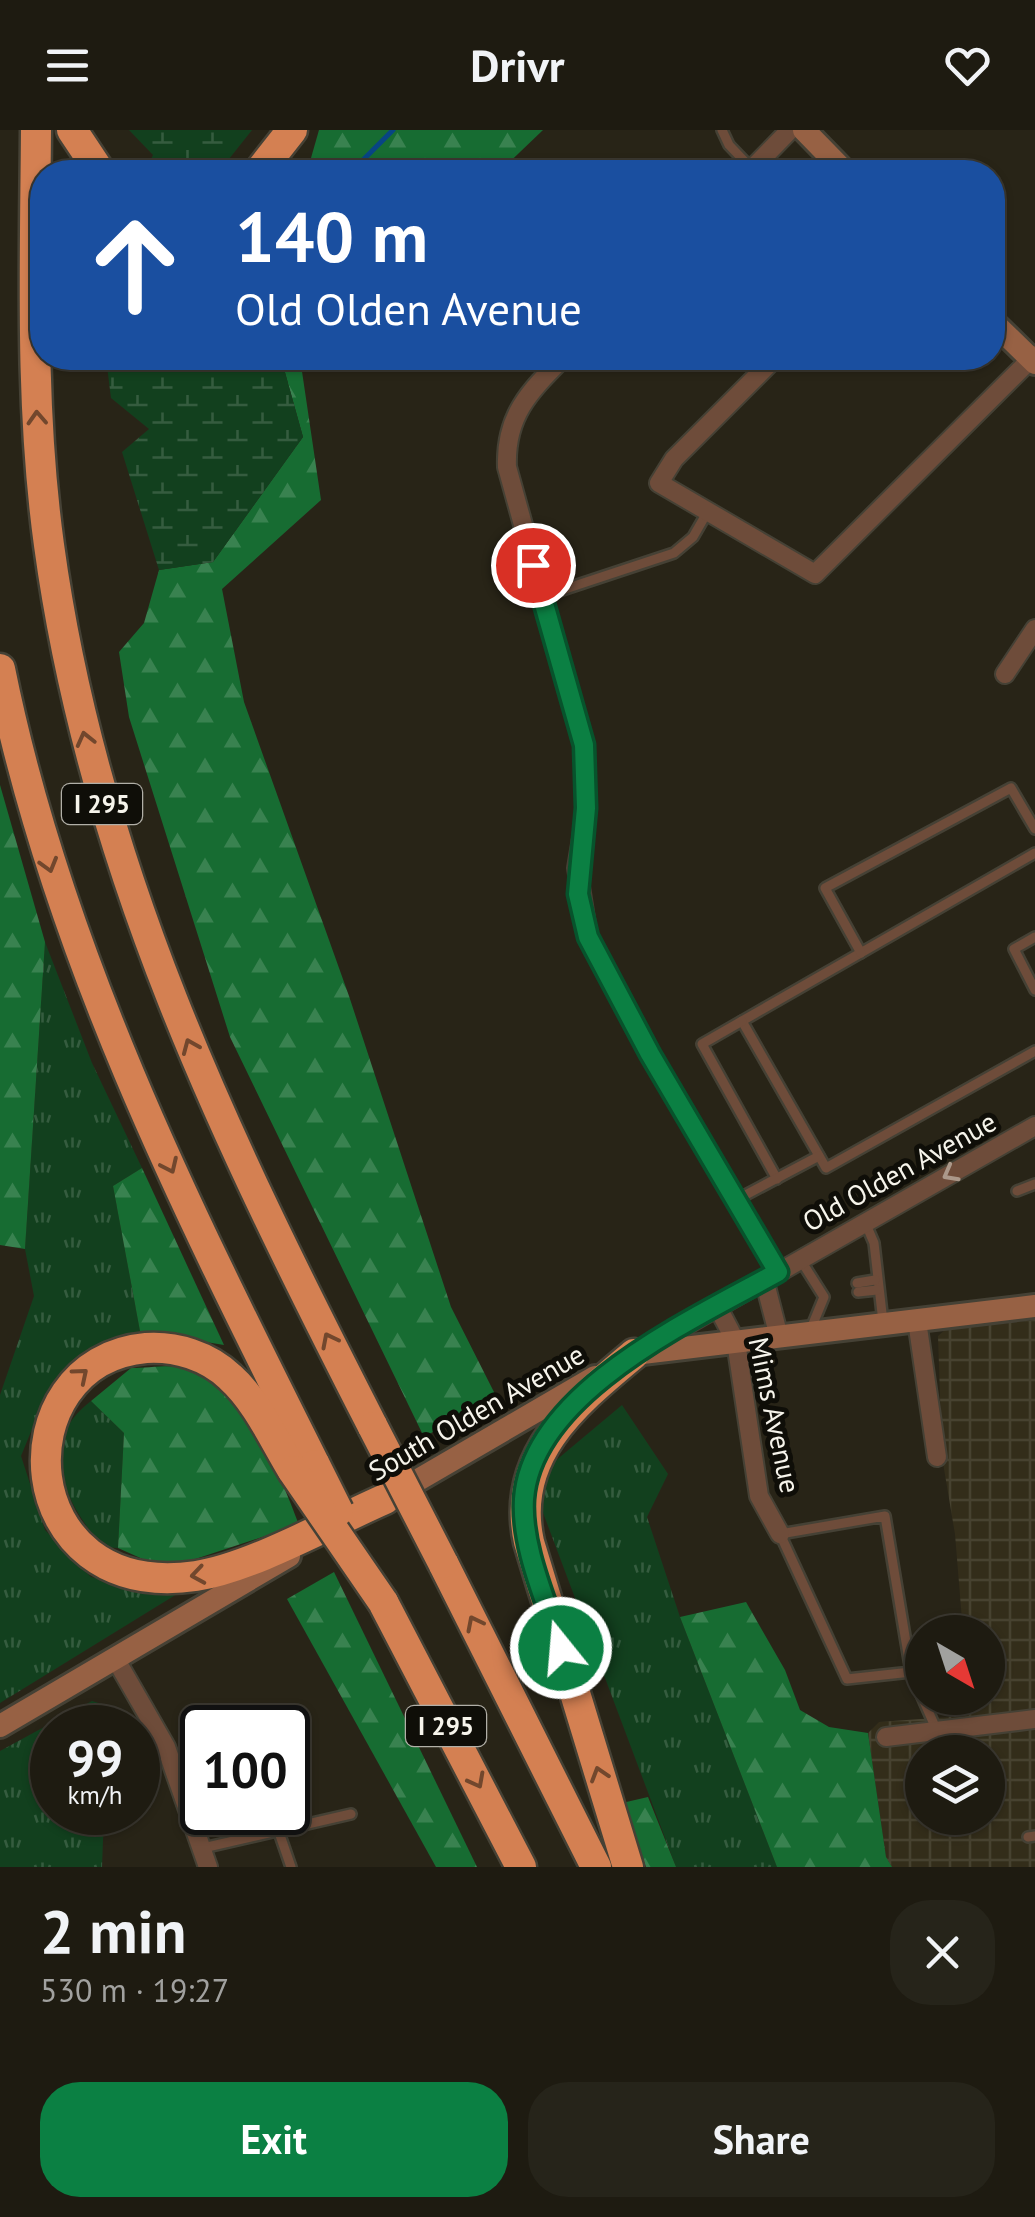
<!DOCTYPE html>
<html lang="en">
<head>
<meta charset="utf-8">
<style>
	:root { --surface:#1e1b11; --page:#26241a; --text:#f1f3f6; --muted:#a1a19f; --line:#3c3931; --accent:#0b8043 }
	body { margin:0; font-family:"PT Sans",sans-serif; background:var(--page); color:var(--text); height:100vh; display:flex; flex-direction:column; font-size:38px; white-space:nowrap }
	* { box-sizing:border-box; margin:0 }
	p { font-size:32px; color:var(--muted) }
	.icon { flex:none; width:55px; height:55px; fill:none; stroke:currentColor; stroke-width:2; stroke-linecap:round; stroke-linejoin:round }
	.map { position:relative; height:1737px; overflow:hidden }
	.panel { display:flex; flex-direction:column; background:var(--surface); flex:1 }
	.panel>* { flex:none }
	.guide { position:absolute; left:30px; top:30px; width:975px; height:210px; border-radius:40px; box-shadow:0 2px 8px #0004,0 0 0 2px var(--line); background:#1a4fa0; color:#fff; overflow:hidden }
	.needle { width:65px; rotate:141deg }
	.controls { position:absolute; left:905px; top:1485px; display:grid; gap:20px }
	.controls a { display:grid; place-items:center; width:100px; height:100px; border-radius:50%; background:var(--surface); box-shadow:0 2px 8px #0004,0 0 0 2px var(--line); font-size:50px }
	.speed { position:absolute; left:30px; top:1575px; display:flex; gap:20px; font-size:50px; font-weight:700; text-align:center }
	.speed>* { display:grid; place-content:center; width:130px; height:130px; border-radius:50%; background:var(--surface); box-shadow:0 2px 8px #0004,0 0 0 2px var(--line); line-height:1 }
	.speed small { font-size:25px; font-weight:400 }
	.speed .limit { border:5px solid #111; border-radius:15px; background:#fff; color:#111 }
	.pin { position:absolute; display:grid; place-items:center; width:85px; height:85px; color:#fff; margin:-42px; border:5px solid #fff; border-radius:50%; box-shadow:0 2px 10px #0007 }
	.me { position:absolute; width:110px; margin:-55px; rotate:343deg; stroke-linejoin:round; filter:drop-shadow(0 0 8px #0008) }
	.turn { display:flex; align-items:center; gap:35px; height:210px; padding:0 40px; font-size:45px }
	.turn .icon { width:130px; height:130px; stroke-width:2.5 }
	.turn b { display:block; font-size:70px; line-height:85px }
	.round { display:grid; place-items:center; flex:none; width:105px; height:105px; border-radius:40px; background:var(--page) }
	.overview { display:flex; align-items:center; justify-content:space-between; height:170px; padding:0 40px }
	h1 { font-size:60px; font-weight:600; line-height:75px }
	.button { display:flex; gap:20px; margin-top:auto; padding:20px 40px }
	.button a { flex:1; height:115px; border-radius:40px; background:var(--accent); color:#fff; font-size:40px; font-weight:600; line-height:115px; text-align:center }
	.button a+a { background:var(--page); color:var(--text) }
	header { display:flex; justify-content:space-between; align-items:center; height:130px; padding:0 40px; background:var(--surface); font-size:45px; font-weight:600 }
	.map>svg:first-child { display:block }
	.industrial { fill:url(#industrial-grid); fill-rule:evenodd }
	.grass { fill:url(#grass-tufts) }
	.forest { fill:url(#forest-firs) }
	.wetland { fill:url(#wetland-marsh) }
	.lines { fill:none; stroke-linecap:round; stroke-linejoin:round }
	.stream { stroke:#084584; stroke-width:5 }
	.lane-casing { stroke:#454135; stroke-width:14 }
	.street-casing { stroke:#454135; stroke-width:22 }
	.secondary-casing { stroke:#454135; stroke-width:28 }
	.highway-casing { stroke:#454135; stroke-width:35 }
	.lane { stroke:#6e4c3a; stroke-width:9 }
	.street { stroke:#6e4c3a; stroke-width:18 }
	.secondary { stroke:#976144; stroke-width:22 }
	.highway { stroke:#d48052; stroke-width:30 }
	.highway-bridge-casing { stroke:#454135; stroke-width:35; stroke-linecap:butt }
	.highway-bridge { stroke:#d48052; stroke-width:30 }
	.oneway { stroke:#72472d }
	.oneway2 { stroke:#ab988a }
	.route-casing { stroke:#07532c; stroke-width:25 }
	.route { stroke:#0b8043; stroke-width:18 }
	.labels { text-anchor:middle; dominant-baseline:central; stroke-width:10; stroke-linejoin:round; paint-order:stroke }
	.shield { fill:#0f0e08; stroke:#b1afa7; stroke-width:2.5 }
	.shield-label { font-size:25px; font-weight:bold; fill:#f6f4eb }
	.street-label { font-size:28px; fill:#f6f4eb; stroke:#0f0e08 }
</style>
</head>
<body>
<header><svg class="icon" aria-label="menu" viewBox="0 0 24 24"><path d="M4 6h16M4 12h16M4 18h16"/></svg>Drivr<svg class="icon" aria-label="heart" viewBox="0 0 24 24"><path d="M12 20l-8-8c-3-5 5-10 8-4 3-6 11-1 8 4z"/></svg></header>
<div class="map">
<svg width="1035" height="1737" viewBox="0 0 1035 1737">
	<defs>
		<pattern id="industrial-grid" width="8" height="8" patternUnits="userSpaceOnUse" patternTransform="scale(2.5)"><rect width="8" height="8" fill="#332d1a"/><path d="M0 4h8M4 0v8" fill="none" stroke="#474230"/></pattern>
		<pattern id="grass-tufts" width="24" height="20" patternUnits="userSpaceOnUse" patternTransform="scale(2.5)"><rect width="24" height="20" fill="#12401e"/><path d="M3 7l-1-3M5 7V3M7 7l1-3M15 17l-1-3M17 17v-4M19 17l1-3" fill="none" stroke="#355c3f"/></pattern>
		<pattern id="forest-firs" width="22" height="20" patternUnits="userSpaceOnUse" patternTransform="scale(2.5)"><rect width="22" height="20" fill="#176c32"/><path d="M5 1l3.5 6h-7zM16 11l3.5 6h-7z" fill="#398250"/></pattern>
		<pattern id="wetland-marsh" width="20" height="14" patternUnits="userSpaceOnUse" patternTransform="scale(2.5)"><rect width="20" height="14" fill="#12401e"/><path d="M1 5h8M5 5V1M11 12h8M15 12V8" fill="none" stroke="#355c3f"/></pattern>
	</defs>
	<rect width="100%" height="100%" fill="#282417"/>
	<path class="industrial" d="M1035,1190V1737H892L886,1728L868,1603L879,1592L962,1586L966,1568H988V1502H963L955,1404L942,1327L938,1206L945,1200ZM922,1622H988V1688H922Z"/>
	<g class="grass">
		<path d="M45,812L92,933L142,1038L113,1056L140,1201L83,1228L39,1282L21,1326L45,1400L91,1447L177,1464L0,1573V1265L34,1166L25,1119Z"/>
		<path d="M91,1271L124,1303L118,1418L103,1417C65,1373 35,1313 91,1271Z"/>
		<path d="M622,1275L668,1344L647,1387L680,1487L777,1737H676L539,1372L554,1332Z"/>
		<path d="M92,1571L108,1576L107,1597L52,1598V1682L104,1683L102,1737H0V1621Z"/>
	</g>
	<g class="forest">
		<path d="M319,0H543L499,42H307Z"/>
		<path d="M281,228H300L321,370L222,459L244,572L349,866L451,1177L496,1266L424,1307L230,907L129,587L119,522L144,493L159,440L213,432L303,307Z"/>
		<path d="M0,655L45,812L25,1119L0,1115Z"/>
		<path d="M142,1038L224,1215L140,1201L113,1056Z"/>
		<path d="M131,1238C148,1238 171,1234 187,1238C245,1254 280,1345 299,1395L165,1439L118,1418L124,1303L91,1271Z"/>
		<path d="M334,1442L477,1737H436L287,1469Z"/>
		<path d="M746,1472L785,1540L800,1580L829,1597L868,1603L886,1727L892,1737H777L680,1487Z"/>
		<path d="M648,1667L676,1737H646L622,1673Z"/>
	</g>
	<g class="wetland">
		<path d="M129,0H252L229,29L232,42H145L153,25Z"/>
		<path d="M106,228H281L303,307L213,432L159,440L122,322L149,299L111,268Z"/>
	</g>
	<g class="lines">
		<path class="stream" d="M351,42L393,0"/>
		<defs>
			<g id="lane">
				<path d="M722,0L729,15L752,39"/>
				<path d="M544,466L674,423L693,407L708,381"/>
				<path d="M1035,723L742,891L826,1038L1035,921"/>
				<path d="M1035,807L1014,819L1035,860"/>
				<path d="M861,823L825,758L1011,658L1035,699"/>
				<path d="M742,891L702,914L777,1049"/>
				<path d="M1017,1061L1035,1054"/>
				<path d="M736,1070L819,1026"/>
				<path d="M865,1092L874,1113L883,1192"/>
				<path d="M800,1129L824,1167L810,1201"/>
				<path d="M857,1153L875,1150"/>
				<path d="M858,1162L877,1160"/>
				<path d="M911,1542L885,1386L780,1404L847,1549L911,1542L937,1601"/>
				<path d="M239,1595V1598"/>
				<path d="M272,1682L291,1737"/>
				<path d="M1028,1707L1035,1706"/>
				<path d="M203,1718L351,1684"/>
			</g>
			<g id="street">
				<path d="M749,42L790,0"/>
				<path d="M563,228C529,262 505,286 507,337L584,615L587,678L577,738L588,807L650,924L777,1141"/>
				<path d="M775,228L674,329L659,353L815,444L1035,225"/>
				<path d="M1005,544L1035,499"/>
				<path d="M764,1149L779,1207"/>
				<path d="M717,1176L736,1212L759,1366L780,1404"/>
				<path d="M917,1191L937,1327"/>
				<path d="M639,1222L1035,996"/>
				<path d="M115,1528L166,1617L208,1737"/>
				<path d="M954,1599L957,1622"/>
				<path d="M886,1607L1035,1589"/>
			</g>
			<g id="secondary">
				<path d="M804,0L845,42"/>
				<path d="M992,191L1035,233"/>
				<path d="M623,1231L634,1224L1035,1176"/>
				<path d="M394,1364L595,1247"/>
				<path d="M0,1596L289,1426"/>
			</g>
			<g id="highway">
				<path d="M36,0C35,139 30,277 49,415C93,738 226,1010 373,1297"/>
				<path d="M72,0L100,42"/>
				<path d="M259,42L292,0"/>
				<path d="M0,539C57,822 186,1078 315,1335"/>
				<path d="M293,1341C274,1310 257,1271 230,1247C208,1226 176,1216 146,1218C0,1231 11,1473 196,1446C251,1438 332,1392 385,1369"/>
				<path d="M443,1433L596,1737"/>
				<path d="M383,1472L521,1737"/>
				<path d="M628,1737L529,1412C510,1326 574,1274 634,1224"/>
			</g>
		</defs>
		<use href="#lane" class="lane-casing"/>
		<use href="#street" class="street-casing"/>
		<use href="#secondary" class="secondary-casing"/>
		<use href="#highway" class="highway-casing"/>
		<use href="#lane" class="lane"/>
		<use href="#street" class="street"/>
		<use href="#secondary" class="secondary"/>
		<use href="#highway" class="highway"/>
		<defs>
			<g id="highway-bridge">
				<path d="M373,1297L443,1433"/>
				<path d="M315,1335L338,1381"/>
				<path d="M293,1341L383,1472"/>
			</g>
		</defs>
		<use href="#highway-bridge" class="highway-bridge-casing"/>
		<use href="#highway-bridge" class="highway-bridge"/>
	</g>
	<defs><path id="oneway-chevron" d="M-2-3.5L2.5 0L-2 3.5" fill="none" stroke-width="1.6" stroke-linecap="round" stroke-linejoin="round" transform="scale(2.5)"/></defs>
	<g class="oneway">
		<use href="#oneway-chevron" transform="translate(37 288) rotate(-93)"/>
		<use href="#oneway-chevron" transform="translate(85 609) rotate(-104)"/>
		<use href="#oneway-chevron" transform="translate(49 735) rotate(74)"/>
		<use href="#oneway-chevron" transform="translate(190 916) rotate(-113)"/>
		<use href="#oneway-chevron" transform="translate(170 1036) rotate(65)"/>
		<use href="#oneway-chevron" transform="translate(329 1210) rotate(-117)"/>
		<use href="#oneway-chevron" transform="translate(81 1245) rotate(-40)"/>
		<use href="#oneway-chevron" transform="translate(198 1445) rotate(171)"/>
		<use href="#oneway-chevron" transform="translate(474 1493) rotate(-117)"/>
		<use href="#oneway-chevron" transform="translate(599 1644) rotate(-107)"/>
		<use href="#oneway-chevron" transform="translate(477 1651) rotate(62)"/>
	</g>
	<use class="oneway2" href="#oneway-chevron" transform="translate(950 1044) rotate(151)"/>
	<g class="lines">
		<defs>
			<path id="route" d="M533,435L584,615L586,678L578,764L588,807L650,924L778,1142C696,1188 532,1261 524,1369C521,1418 547,1472 561,1518"/>
		</defs>
		<use href="#route" class="route-casing"/>
		<use href="#route" class="route"/>
	</g>
	<g class="labels">
		<g class="shield">
			<rect x="62" y="654" width="80" height="40" rx="8"/>
			<rect x="406" y="1576" width="80" height="40" rx="8"/>
		</g>
		<g class="shield-label">
			<text x="102" y="674">I 295</text>
			<text x="446" y="1596">I 295</text>
		</g>
		<g class="street-label">
			<text transform="translate(899 1041) rotate(-29)">Old Olden Avenue</text>
			<text transform="translate(476 1282) rotate(-30)">South Olden Avenue</text>
			<text transform="translate(775 1285) rotate(78)">Mims Avenue</text>
		</g>
	</g>
</svg>
<div class="controls">
<a><svg class="needle" viewBox="-14 -14 28 28"><path d="M0-13l5 13h-10z" fill="#e53935"/><path d="M0 13l5-13h-10z" fill="#a1a19f"/></svg></a>
<a><svg class="icon" aria-label="layers" viewBox="0 0 24 24"><path d="M12 4l9 5-9 5-9-5zM3 14l9 5 9-5"/></svg></a>
</div>
<div class="speed"><div>99<small>km/h</small></div><div class="limit">100</div></div>
<div class="pin" style="left:533px;top:435px;background:#d93025"><svg class="icon" aria-label="arrive" viewBox="0 0 24 24"><path d="M6 21V4h12l-3 4 3 4H6"/></svg></div>
<svg class="me" style="left:561px;top:1518px" viewBox="-20 -20 40 40"><circle r="17" fill="#0b8043" stroke="#fff" stroke-width="3"/><path d="M0-11L8 9 0 5-8 9z" fill="#fff"/></svg>
<div class="guide">
<div class="turn"><svg class="icon" aria-label="ahead" viewBox="0 0 24 24"><path d="M12 20V5M6 11l6-6 6 6"/></svg><div><b>140 m</b>Old Olden Avenue</div></div>
</div>
</div>
<section class="panel">
<div class="overview"><div><h1>2 min</h1><p>530 m · 19:27</p></div><a class="round"><svg class="icon" aria-label="close" viewBox="0 0 24 24"><path d="M6 6l12 12M18 6L6 18"/></svg></a></div>
<div class="button"><a>Exit</a><a>Share</a></div>
</section>
</body>
</html>
